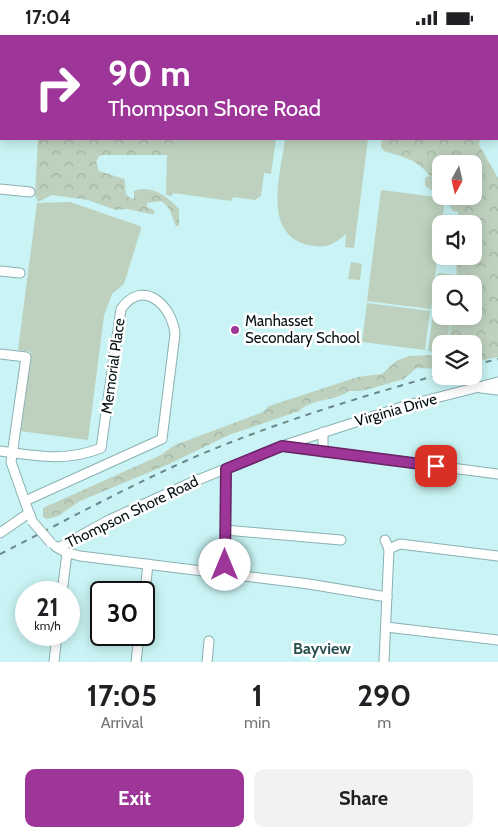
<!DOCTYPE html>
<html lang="en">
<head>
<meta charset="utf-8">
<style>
	:root { --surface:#fff; --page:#f2f2f2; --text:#202124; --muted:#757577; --accent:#9e369a }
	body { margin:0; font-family:Cabin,sans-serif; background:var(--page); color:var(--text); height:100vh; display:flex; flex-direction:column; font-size:19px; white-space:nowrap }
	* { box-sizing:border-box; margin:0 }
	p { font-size:16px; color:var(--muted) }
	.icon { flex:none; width:28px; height:28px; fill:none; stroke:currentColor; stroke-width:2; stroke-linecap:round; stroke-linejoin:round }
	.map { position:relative; height:627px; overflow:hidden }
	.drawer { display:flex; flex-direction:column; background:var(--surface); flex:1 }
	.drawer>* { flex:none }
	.guide { position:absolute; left:0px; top:0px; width:499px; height:105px; box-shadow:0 2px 12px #0003; background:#9e369a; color:#fff; overflow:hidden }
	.needle { width:32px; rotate:188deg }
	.fabs { position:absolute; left:432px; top:120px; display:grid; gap:10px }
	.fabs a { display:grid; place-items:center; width:50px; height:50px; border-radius:10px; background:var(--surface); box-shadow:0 2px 12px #0003; font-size:25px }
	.speed { position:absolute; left:15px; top:546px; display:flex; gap:10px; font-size:25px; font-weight:700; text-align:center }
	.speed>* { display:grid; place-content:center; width:65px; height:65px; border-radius:50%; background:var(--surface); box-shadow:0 2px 12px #0003; line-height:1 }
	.speed small { font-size:12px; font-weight:400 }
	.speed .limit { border:2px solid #111; border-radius:8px; background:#fff; color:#111 }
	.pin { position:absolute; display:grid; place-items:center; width:42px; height:42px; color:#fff; margin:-21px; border-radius:10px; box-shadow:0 2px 8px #0006 }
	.me { position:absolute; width:55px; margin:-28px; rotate:0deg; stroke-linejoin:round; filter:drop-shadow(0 0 4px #0008) }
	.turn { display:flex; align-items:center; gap:18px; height:105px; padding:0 25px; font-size:22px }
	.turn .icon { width:65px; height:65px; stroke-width:2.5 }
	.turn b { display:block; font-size:35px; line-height:42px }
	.eta { display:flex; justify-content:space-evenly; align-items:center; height:85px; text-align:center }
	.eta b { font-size:30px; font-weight:700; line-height:35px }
	.action { display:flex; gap:10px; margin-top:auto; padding:10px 25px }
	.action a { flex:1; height:58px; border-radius:10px; background:var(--accent); color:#fff; font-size:20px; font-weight:700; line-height:58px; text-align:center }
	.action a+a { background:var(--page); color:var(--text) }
	.status { display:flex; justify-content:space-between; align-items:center; height:35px; padding:0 25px; background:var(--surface); direction:ltr }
	.status svg { height:14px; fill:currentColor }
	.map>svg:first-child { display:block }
	.forest { fill:url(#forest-crowns) }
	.green { fill:#bdd1be }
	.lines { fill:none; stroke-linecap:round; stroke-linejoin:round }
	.street-casing { stroke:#89b1b2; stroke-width:11 }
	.secondary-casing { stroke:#89b1b2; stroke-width:14 }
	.primary-casing { stroke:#89b1b2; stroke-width:15 }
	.street { stroke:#fff; stroke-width:9 }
	.secondary { stroke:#fff; stroke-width:11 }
	.primary { stroke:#fff; stroke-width:12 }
	.rail { stroke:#6b8889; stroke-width:2; stroke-dasharray:6 6; stroke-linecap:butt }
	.street-bridge-casing { stroke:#89b1b2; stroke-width:11; stroke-linecap:butt }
	.street-bridge { stroke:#fff; stroke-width:9 }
	.route-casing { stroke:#672364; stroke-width:12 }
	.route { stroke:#9e369a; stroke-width:9 }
	.poi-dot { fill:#9e369a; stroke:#fff; stroke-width:2 }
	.labels { text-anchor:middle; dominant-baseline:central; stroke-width:5; stroke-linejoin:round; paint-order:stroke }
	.poi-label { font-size:15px; fill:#031112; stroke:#fff; text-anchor:start }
	.street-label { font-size:15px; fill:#031112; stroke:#fff }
	.neighbourhood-label { font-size:16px; font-weight:bold; fill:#2b5052; stroke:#fff }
</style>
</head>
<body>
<div class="status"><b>17:04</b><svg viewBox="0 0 49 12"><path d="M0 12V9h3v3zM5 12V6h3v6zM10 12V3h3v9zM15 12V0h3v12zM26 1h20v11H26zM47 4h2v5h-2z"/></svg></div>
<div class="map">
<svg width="498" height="627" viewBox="0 0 498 627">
	<defs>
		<pattern id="forest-crowns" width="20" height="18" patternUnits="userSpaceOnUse" patternTransform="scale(1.25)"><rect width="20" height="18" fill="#bdd1be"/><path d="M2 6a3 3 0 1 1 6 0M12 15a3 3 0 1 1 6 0" fill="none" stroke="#a1b2a2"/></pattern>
	</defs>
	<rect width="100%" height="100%" fill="#c9f3f4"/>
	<g class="forest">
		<path d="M247,0H439L440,1H244Z"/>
		<path d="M38,104H187L167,120H104L99,121L96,127L99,136L124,144C127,151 122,162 134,164V156C151,149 168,162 179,174V191H176C170,179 173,175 161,166L147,168V172L154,175V179H151L127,174L116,175L88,165L52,160L38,167L35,160Z"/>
		<path d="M382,104H480L479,110L498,143V322L474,327V309H448L452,281H474V249H457L456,221H474V189H459L458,177L453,176L443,161H474V129H441V161L425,151V143L430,141C415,123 405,123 384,116L381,112Z"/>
		<path d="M431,320L441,321V334L416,333L404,344L362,356H349C334,367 312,363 299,376L229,400L169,429L80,466L58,481L47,484L43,482V473L161,420L175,410L263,377L269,371L358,342L382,339L396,326L410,321Z"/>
	</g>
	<g class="green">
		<path d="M187,104H276L271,139L264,138L261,161L255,165L233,162L231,166L173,158L172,161L166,160L167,120Z"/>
		<path d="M285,104H368L354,213L345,212L346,199C333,210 326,214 309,210C261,200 281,137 285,104Z"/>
		<path d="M381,155L445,163L431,274L367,266Z"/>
		<path d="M70,167L140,191L141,194L124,249L112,259L104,281L88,405L20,396L31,317L18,315L37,168Z"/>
		<path d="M351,227L362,229L360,245L348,244Z"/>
		<path d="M438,238L456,240L455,249H441V281H451L447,309H441V318L428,316Z"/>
		<path d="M367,268L430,276L425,315L362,307Z"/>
	</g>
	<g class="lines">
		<defs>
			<g id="street">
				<path d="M0,154L30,157"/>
				<path d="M0,236L20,238"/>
				<path d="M0,319L26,322L11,427L29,478"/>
				<path d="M481,353L498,355"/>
				<path d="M285,410L408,370L498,347"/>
				<path d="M0,416C36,421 67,427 101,413L121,274C143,243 172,270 175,299L162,404L25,466"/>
				<path d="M323,417V397"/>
				<path d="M225,495L341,505"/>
				<path d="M0,498L29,478L31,482"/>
				<path d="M55,511L65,517L80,521L309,549L387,562"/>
				<path d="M58,513L109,485L188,449L282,411L498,439"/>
				<path d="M389,514L400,509L498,521"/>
				<path d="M225,530L226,434"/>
				<path d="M62,558L67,518"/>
				<path d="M144,566L148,529"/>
				<path d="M386,592L498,605"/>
				<path d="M54,627L57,600"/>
				<path d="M136,627L139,600"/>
				<path d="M207,627L209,606"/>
				<path d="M384,627L389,514L385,505"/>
			</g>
			<path id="secondary" d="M439,0L440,1"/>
			<g id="primary">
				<path d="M40,1L44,0"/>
				<path d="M0,15L1,14"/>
			</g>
		</defs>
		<use href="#street" class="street-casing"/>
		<use href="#secondary" class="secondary-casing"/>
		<use href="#primary" class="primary-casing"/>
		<use href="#street" class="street"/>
		<use href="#secondary" class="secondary"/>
		<use href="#primary" class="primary"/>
		<g class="rail">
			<path d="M474,330L498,324"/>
			<path d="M0,519C63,487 125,453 190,424C271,389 357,363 441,339"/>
		</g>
		<defs>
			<path id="street-bridge" d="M32,486L51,508"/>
		</defs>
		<use href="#street-bridge" class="street-bridge-casing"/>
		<use href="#street-bridge" class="street-bridge"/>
	</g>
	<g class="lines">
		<defs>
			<path id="route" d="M225,530L226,434L282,411L436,431"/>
		</defs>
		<use href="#route" class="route-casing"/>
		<use href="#route" class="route"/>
	</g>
	<circle class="poi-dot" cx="235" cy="295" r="5"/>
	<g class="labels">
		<g class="poi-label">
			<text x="245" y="286">Manhasset<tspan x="245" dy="17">Secondary School</tspan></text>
		</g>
		<g class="street-label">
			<text transform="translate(113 331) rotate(-82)">Memorial Place</text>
			<text transform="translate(396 375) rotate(-16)">Virginia Drive</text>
			<text transform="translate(132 477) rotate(-26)">Thompson Shore Road</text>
		</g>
		<g class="neighbourhood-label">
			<text x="322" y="613">Bayview</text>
		</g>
	</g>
</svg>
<div class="fabs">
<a><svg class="needle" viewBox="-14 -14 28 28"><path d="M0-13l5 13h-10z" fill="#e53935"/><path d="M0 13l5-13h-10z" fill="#757577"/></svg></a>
<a><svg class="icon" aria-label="sound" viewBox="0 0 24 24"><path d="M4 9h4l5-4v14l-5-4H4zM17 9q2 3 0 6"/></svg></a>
<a><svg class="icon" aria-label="search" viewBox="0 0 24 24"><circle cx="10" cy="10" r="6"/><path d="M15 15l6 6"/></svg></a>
<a><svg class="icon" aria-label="layers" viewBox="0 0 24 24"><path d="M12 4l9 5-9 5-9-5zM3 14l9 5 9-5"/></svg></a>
</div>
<div class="speed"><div>21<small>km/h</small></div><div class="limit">30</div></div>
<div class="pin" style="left:436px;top:431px;background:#d93025"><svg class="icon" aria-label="arrive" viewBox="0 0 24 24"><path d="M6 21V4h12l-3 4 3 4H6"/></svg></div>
<svg class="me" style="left:225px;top:530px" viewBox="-20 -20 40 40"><circle r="19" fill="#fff"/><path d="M0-13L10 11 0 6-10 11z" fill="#9e369a"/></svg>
<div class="guide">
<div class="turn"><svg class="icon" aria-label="right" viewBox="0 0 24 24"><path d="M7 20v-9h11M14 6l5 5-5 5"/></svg><div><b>90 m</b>Thompson Shore Road</div></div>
</div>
</div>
<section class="drawer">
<div class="eta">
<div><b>17:05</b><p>Arrival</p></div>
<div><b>1</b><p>min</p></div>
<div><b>290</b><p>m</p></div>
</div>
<div class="action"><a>Exit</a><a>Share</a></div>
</section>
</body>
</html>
